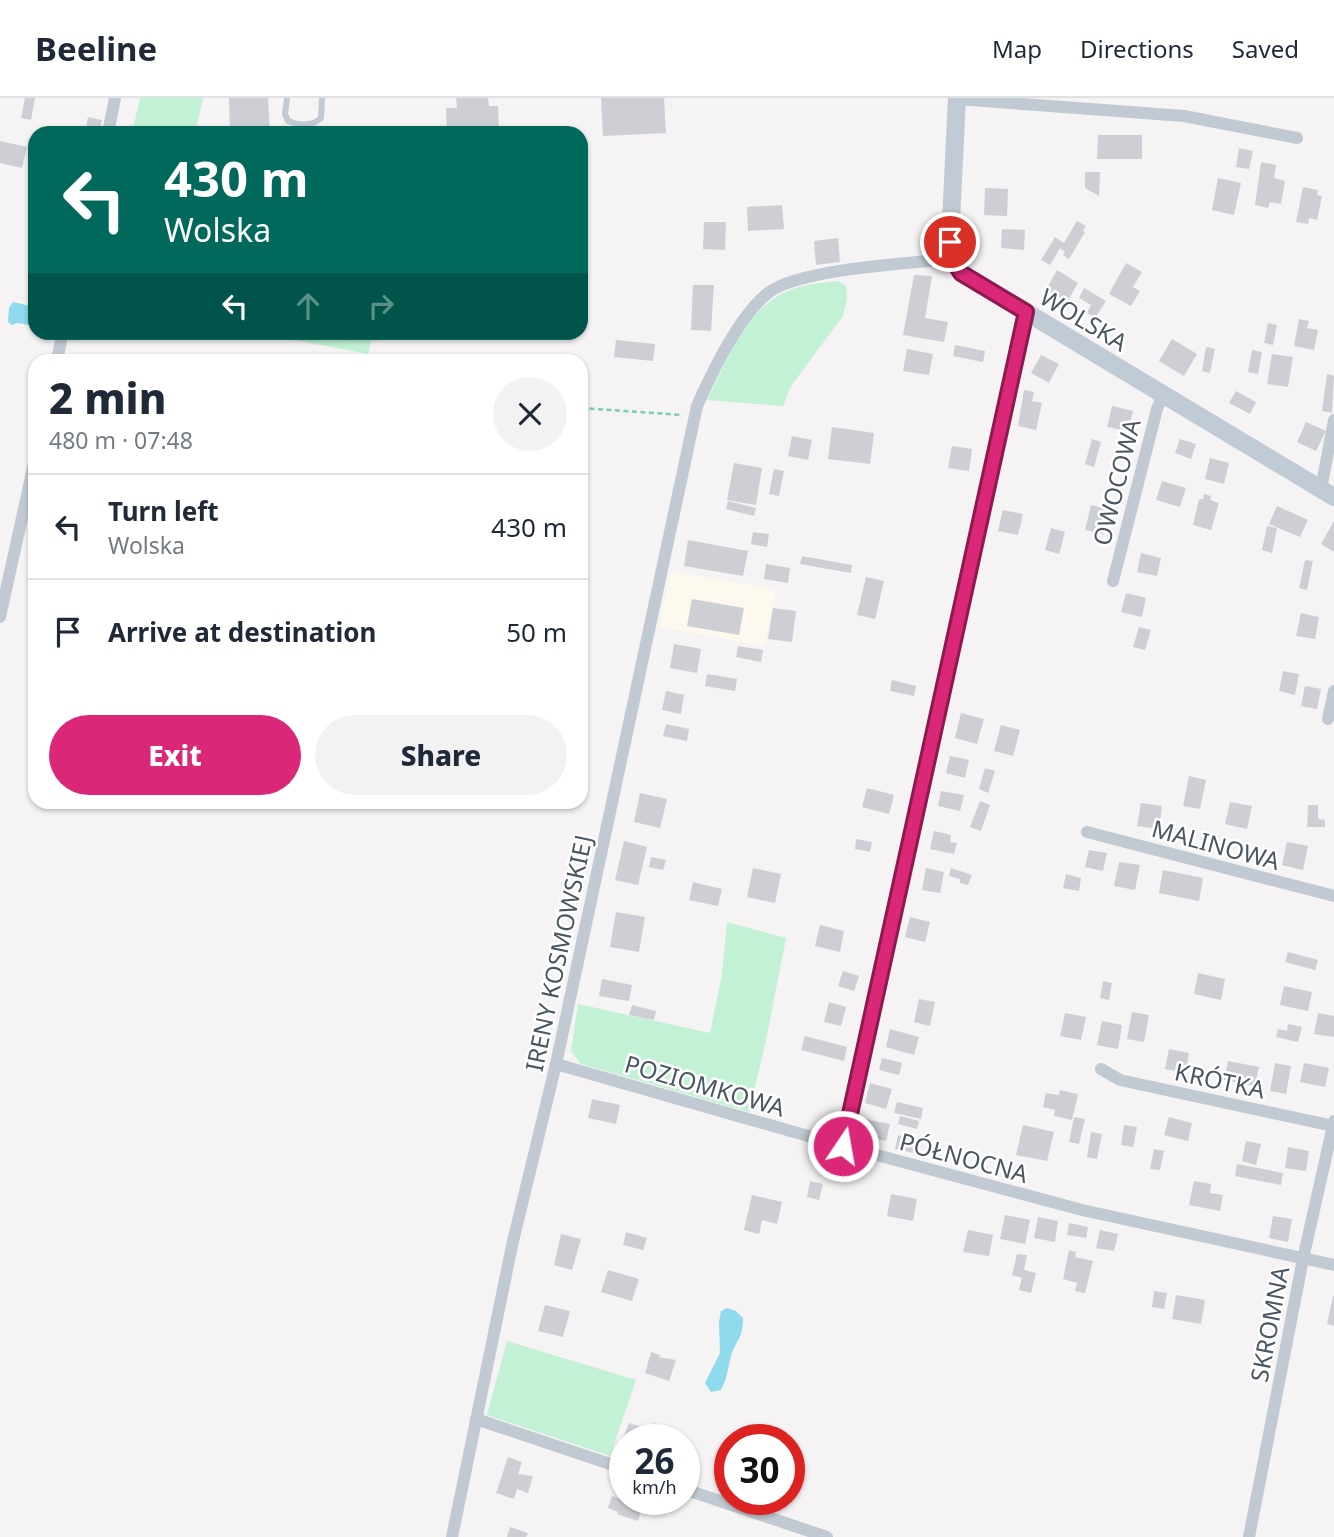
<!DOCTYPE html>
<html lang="en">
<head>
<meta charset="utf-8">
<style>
	:root { --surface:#fff; --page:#f2f2f3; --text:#1f2937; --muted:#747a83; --line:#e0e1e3; --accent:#db2777 }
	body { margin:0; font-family:"Noto Sans",sans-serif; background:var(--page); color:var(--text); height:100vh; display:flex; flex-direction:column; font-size:26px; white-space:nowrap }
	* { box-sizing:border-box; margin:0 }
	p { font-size:23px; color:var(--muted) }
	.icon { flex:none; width:38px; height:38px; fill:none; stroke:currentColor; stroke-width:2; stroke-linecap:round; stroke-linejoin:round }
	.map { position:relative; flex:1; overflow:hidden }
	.drawer { position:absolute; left:28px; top:256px; width:560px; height:455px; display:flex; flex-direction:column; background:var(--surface); border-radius:21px; box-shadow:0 2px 5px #0004 }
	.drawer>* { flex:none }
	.hud { position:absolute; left:28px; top:28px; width:560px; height:214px; border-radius:21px; box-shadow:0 2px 5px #0004; background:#00695c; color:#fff; overflow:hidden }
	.speed { position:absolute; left:609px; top:1326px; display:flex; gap:14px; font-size:35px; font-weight:700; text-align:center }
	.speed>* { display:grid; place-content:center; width:91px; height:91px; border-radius:50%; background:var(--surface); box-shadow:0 2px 5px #0004; line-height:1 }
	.speed small { font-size:18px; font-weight:400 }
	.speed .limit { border:10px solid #d22; background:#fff; color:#111 }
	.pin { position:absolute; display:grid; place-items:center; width:60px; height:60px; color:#fff; margin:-30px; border:4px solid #fff; border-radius:50%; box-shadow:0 2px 7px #0007 }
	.me { position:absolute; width:77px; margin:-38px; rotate:12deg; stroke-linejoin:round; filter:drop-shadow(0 0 5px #0008) }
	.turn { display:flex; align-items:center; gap:24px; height:147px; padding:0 21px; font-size:32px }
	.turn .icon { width:91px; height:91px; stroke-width:2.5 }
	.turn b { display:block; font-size:49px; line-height:60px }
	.lanes { display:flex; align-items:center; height:66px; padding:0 21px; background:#0003; justify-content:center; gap:35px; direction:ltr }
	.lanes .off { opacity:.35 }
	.round { display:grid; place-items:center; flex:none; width:74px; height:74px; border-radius:37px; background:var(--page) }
	.head { display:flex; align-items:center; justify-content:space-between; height:119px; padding:0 21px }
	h1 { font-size:42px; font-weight:800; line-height:52px }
	.primary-button { display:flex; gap:14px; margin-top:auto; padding:14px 21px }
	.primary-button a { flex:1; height:80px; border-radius:42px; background:var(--accent); color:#fff; font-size:28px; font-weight:800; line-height:80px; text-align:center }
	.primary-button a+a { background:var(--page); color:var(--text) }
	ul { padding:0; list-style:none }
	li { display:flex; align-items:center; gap:21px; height:105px; padding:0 21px; border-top:2px solid var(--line) }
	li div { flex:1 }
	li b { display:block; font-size:26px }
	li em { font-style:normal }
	header { display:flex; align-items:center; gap:42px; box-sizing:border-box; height:98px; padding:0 35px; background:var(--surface); border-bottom:2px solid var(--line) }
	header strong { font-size:33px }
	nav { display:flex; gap:38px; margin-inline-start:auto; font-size:24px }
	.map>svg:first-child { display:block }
	.commercial { fill:#fdf9ef }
	.green { fill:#c3f1d5 }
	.water { fill:#90daee }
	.building { fill:#cdcfd5 }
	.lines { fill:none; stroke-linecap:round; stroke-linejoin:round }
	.path { stroke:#7ad0a6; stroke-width:2.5; stroke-dasharray:5 3.5; stroke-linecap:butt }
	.lane { stroke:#c1cad2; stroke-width:6 }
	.street { stroke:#c1cad2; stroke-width:12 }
	.secondary { stroke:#c1cbd6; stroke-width:18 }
	.route-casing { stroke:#8e194d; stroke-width:18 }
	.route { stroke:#db2777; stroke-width:12 }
	.labels { text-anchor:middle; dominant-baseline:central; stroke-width:5; stroke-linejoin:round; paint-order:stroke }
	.street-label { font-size:24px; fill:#4a5661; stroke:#fff }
</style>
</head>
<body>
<header>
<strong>Beeline</strong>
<nav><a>Map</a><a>Directions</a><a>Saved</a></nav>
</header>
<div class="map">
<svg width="1334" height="1439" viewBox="0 0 1334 1439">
	<rect width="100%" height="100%" fill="#f5f3f3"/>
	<path class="commercial" d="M671,473L776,492L764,548L659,529Z"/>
	<g class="green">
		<path d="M140,0H203L195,35H132Z"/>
		<path d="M838,183L846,188L847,201L843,218L791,288L783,308L707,302C727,263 746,209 790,192C805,186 822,185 838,183Z"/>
		<path d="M258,235H373L368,256Z"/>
		<path d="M727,824L786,840L766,942L749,1014L581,966L571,953L578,906L710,935L722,876Z"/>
		<path d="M507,1243L636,1282L610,1358L487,1317Z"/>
	</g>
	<g class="water">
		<path d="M13,204L35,209V228L17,225L12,227L8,224L9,210Z"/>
		<path d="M727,1210L736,1213L743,1220C743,1242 736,1241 731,1258C728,1270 727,1281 721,1292L711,1294L705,1285L720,1255L719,1224L721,1213Z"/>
	</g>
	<g class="building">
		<path d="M25,0H35L31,22L21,20Z"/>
		<path d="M229,0H268L270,35H230Z"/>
		<path d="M456,0H488L489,8H498L499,35H447L446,10H457Z"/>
		<path d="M601,0H664L666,35L603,38Z"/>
		<path d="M88,19L102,22L99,35H85Z"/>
		<path d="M1098,37H1142V61H1097Z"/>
		<path d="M0,43L27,49L22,70L0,65Z"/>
		<path d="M1239,50L1253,53L1249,71L1236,69Z"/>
		<path d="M1261,64L1276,67L1274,80L1285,83L1281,106L1270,104L1268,110L1255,107Z"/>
		<path d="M1085,74H1100L1099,98L1085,90Z"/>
		<path d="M1218,80L1241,85L1234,117L1212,112Z"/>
		<path d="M1303,89L1318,92L1317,97L1322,98L1317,122L1309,120L1308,126L1296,124Z"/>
		<path d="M985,90L1008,91L1007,118L984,117Z"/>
		<path d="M782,107L784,131L748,133L747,109Z"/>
		<path d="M1077,123L1086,128L1083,133L1085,134L1069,161L1063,157L1065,154L1060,150L1050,167L1041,162L1055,139L1064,145Z"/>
		<path d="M704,124H726L725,152L703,151Z"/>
		<path d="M1002,131L1025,132L1024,152L1001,150Z"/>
		<path d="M838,140L840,164L816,167L814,143Z"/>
		<path d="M1126,165L1142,174L1133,189L1140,193L1131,208L1109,196Z"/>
		<path d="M1057,172L1078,185L1067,204L1046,192Z"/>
		<path d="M914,177L932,178L925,220L948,224L944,244L903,237Z"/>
		<path d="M693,187H714L711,233L691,232Z"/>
		<path d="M1084,190L1106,203L1095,220L1087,215L1091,207L1079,200Z"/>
		<path d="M1299,221L1309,223L1307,230L1318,232L1314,252L1294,248Z"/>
		<path d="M1268,225L1277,227L1273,247L1264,245Z"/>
		<path d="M1172,241L1197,256L1184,278L1159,263Z"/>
		<path d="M616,242L655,246L653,263L614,259Z"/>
		<path d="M955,247L985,253L983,264L953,258Z"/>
		<path d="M1206,249L1215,251L1210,275L1202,273Z"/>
		<path d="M907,251L933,256L929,277L903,273Z"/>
		<path d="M1252,252L1262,254L1258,276L1248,274Z"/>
		<path d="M1272,256L1293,259L1288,289L1267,286Z"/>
		<path d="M1041,257L1059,266L1049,285L1031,275Z"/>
		<path d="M1327,276L1334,278L1332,315L1322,313Z"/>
		<path d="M1024,292L1034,294L1032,303L1042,305L1036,332L1018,328Z"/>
		<path d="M1236,293L1256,304L1250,316L1229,305Z"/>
		<path d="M1112,308L1133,313L1128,333L1107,329Z"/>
		<path d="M1306,324L1326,333L1316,353L1297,344Z"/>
		<path d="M832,329L874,335L870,366L828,361Z"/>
		<path d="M792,338L812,342L808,362L788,358Z"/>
		<path d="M1092,341L1101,344L1094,369L1085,366Z"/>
		<path d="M1180,341L1196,346L1191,361L1175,355Z"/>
		<path d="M952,348L972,351L969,373L948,370Z"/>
		<path d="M1210,360L1229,365L1224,386L1205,381Z"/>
		<path d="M734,365L762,370L756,407L727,402Z"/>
		<path d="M774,371L784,373L779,398L769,396Z"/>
		<path d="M1162,383L1186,390L1180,409L1156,402Z"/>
		<path d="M1204,396L1211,398L1210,402L1219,405L1211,432L1193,427L1199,401H1203Z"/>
		<path d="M728,403L756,410L754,418L726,411Z"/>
		<path d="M1091,407L1110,412L1104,436L1085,432Z"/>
		<path d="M1277,408L1308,422L1300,439L1269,426Z"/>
		<path d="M1003,412L1023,416L1018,437L998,433Z"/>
		<path d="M1334,423V454L1321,446Z"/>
		<path d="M1267,428L1277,430L1272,455L1262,452Z"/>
		<path d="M1051,430L1065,434L1059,456L1045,452Z"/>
		<path d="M753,434L769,436L767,449L751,446Z"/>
		<path d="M688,442L748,453L743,478L684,468Z"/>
		<path d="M1141,455L1161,460L1157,478L1137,474Z"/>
		<path d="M802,458L852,467L851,475L800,466Z"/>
		<path d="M1305,462L1313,463L1307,492L1299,490Z"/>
		<path d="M766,466L790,470L788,485L764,481Z"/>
		<path d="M866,479L884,483L875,521L857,517Z"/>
		<path d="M1126,495L1146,500L1142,519L1121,514Z"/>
		<path d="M692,501L744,510L739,537L687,528Z"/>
		<path d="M773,510L796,513L792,544L768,541Z"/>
		<path d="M1301,515L1319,519L1315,541L1296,538Z"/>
		<path d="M1139,529L1151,532L1145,552L1133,549Z"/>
		<path d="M674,546L701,551L697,575L670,570Z"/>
		<path d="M738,548L763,552L761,564L736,559Z"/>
		<path d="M1283,573L1299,576L1295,597L1279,593Z"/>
		<path d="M707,576L737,581L735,593L705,588Z"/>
		<path d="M892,582L916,588L914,598L890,593Z"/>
		<path d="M1305,588L1321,591L1317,611L1301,608Z"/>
		<path d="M666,593L684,597L681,616L662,612Z"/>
		<path d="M961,615L984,621L977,646L955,640Z"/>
		<path d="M666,626L689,631L687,643L663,638Z"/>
		<path d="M1001,627L1020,632L1013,658L994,653Z"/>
		<path d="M950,658L969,662L965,680L946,675Z"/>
		<path d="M985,670L995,673L988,695L979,691Z"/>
		<path d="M1189,678L1206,682L1200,711L1183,708Z"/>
		<path d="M867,690L894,697L889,716L862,709Z"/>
		<path d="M941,693L964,697L960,713L938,708Z"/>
		<path d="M640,695L667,701L660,730L634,724Z"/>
		<path d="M980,703L990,707L981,733L970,729Z"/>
		<path d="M1230,704L1252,708L1247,731L1225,726Z"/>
		<path d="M1141,705L1162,708L1159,731L1137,728Z"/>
		<path d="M1308,707H1318V721L1325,722V729H1307Z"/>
		<path d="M934,733L951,737L950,744L957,745L954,756L930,751Z"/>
		<path d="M856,741L872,744L870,754L855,751Z"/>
		<path d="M624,743L647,749L638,787L615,782Z"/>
		<path d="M1287,744L1308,748L1303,772L1282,767Z"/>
		<path d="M1089,752L1107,755L1103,773L1085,769Z"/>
		<path d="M651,759L666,762L663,772L649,769Z"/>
		<path d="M1119,764L1140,767L1135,792L1114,788Z"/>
		<path d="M753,770L781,776L775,805L747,799Z"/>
		<path d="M926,770L944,774L940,795L922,792Z"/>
		<path d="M951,770L972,777L968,787L960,785V781L949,778Z"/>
		<path d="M1163,772L1203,780L1199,803L1159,795Z"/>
		<path d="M1066,776L1081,780L1079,793L1063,790Z"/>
		<path d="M693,784L722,791L718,808L689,802Z"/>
		<path d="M616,814L645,819L639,854L610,849Z"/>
		<path d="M910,819L930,824L925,844L905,839Z"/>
		<path d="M820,827L844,833L840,854L815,848Z"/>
		<path d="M1288,854L1318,862L1315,872L1285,864Z"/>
		<path d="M843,873L859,878L854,893L838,888Z"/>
		<path d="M1198,875L1225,881L1221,902L1194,896Z"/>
		<path d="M602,881L632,887L629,903L599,898Z"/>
		<path d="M1103,883L1112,885L1109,902L1100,900Z"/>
		<path d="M1284,888L1312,894L1308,913L1280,907Z"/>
		<path d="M919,901L935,904L930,928L914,924Z"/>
		<path d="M829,904L846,909L841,928L824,924Z"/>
		<path d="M632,907L656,913L654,922L629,917Z"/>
		<path d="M1132,914L1149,917L1144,944L1127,941Z"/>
		<path d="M1065,915L1086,919L1081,942L1060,938Z"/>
		<path d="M1318,915L1334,918V939L1314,936Z"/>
		<path d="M1102,923L1122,927L1118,951L1097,947Z"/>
		<path d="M1288,926L1302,929L1298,944L1276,939L1278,931L1287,933Z"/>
		<path d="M890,931L919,939L914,957L886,949Z"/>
		<path d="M805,938L847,949L844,963L801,952Z"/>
		<path d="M1169,951L1189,955L1186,975L1165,971Z"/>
		<path d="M882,960L902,965L899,977L879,972Z"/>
		<path d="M1228,963L1259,969L1255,988L1224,982Z"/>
		<path d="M1275,965L1291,968L1286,996L1270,993Z"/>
		<path d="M1304,965L1329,970L1325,989L1300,984Z"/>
		<path d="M870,985L892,991L886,1011L865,1005Z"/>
		<path d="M1060,992L1078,996L1072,1022L1054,1018L1055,1012L1043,1009L1046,995L1059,997Z"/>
		<path d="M592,1001L620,1007L616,1026L588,1020Z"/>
		<path d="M897,1004L923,1010L921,1021L894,1015Z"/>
		<path d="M900,1018L919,1023L917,1031L898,1026Z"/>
		<path d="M1074,1019L1085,1021L1079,1046L1069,1044Z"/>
		<path d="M1169,1019L1192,1025L1188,1043L1164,1037Z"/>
		<path d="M865,1021L890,1026L886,1043L862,1038Z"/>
		<path d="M1023,1027L1054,1034L1047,1063L1016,1057Z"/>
		<path d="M1124,1027L1137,1029L1133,1049L1121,1047Z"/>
		<path d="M1091,1034L1102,1036L1097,1061L1087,1059Z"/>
		<path d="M898,1037L922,1043L918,1056L895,1051Z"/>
		<path d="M1246,1043L1261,1046L1256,1067L1242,1063Z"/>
		<path d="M1288,1049L1309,1053L1306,1073L1285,1070Z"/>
		<path d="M1154,1051L1164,1053L1160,1072L1150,1071Z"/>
		<path d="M1237,1066L1283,1075L1281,1087L1235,1078Z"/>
		<path d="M810,1083L823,1086L819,1102L807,1099Z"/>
		<path d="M1194,1083L1211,1086L1210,1095L1223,1097L1220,1113L1189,1107Z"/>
		<path d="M891,1096L917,1101L913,1123L887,1118Z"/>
		<path d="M752,1097L782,1104L777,1126L762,1122L759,1136L744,1132Z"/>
		<path d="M1005,1117L1030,1122L1025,1146L1000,1141Z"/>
		<path d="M1273,1118L1292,1121L1288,1144L1269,1140Z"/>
		<path d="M1038,1119L1058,1123L1055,1144L1034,1140Z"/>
		<path d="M1069,1125L1088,1129L1086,1140L1067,1137Z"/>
		<path d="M968,1132L993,1137L989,1158L963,1154Z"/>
		<path d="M1100,1132L1118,1136L1114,1153L1096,1150Z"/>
		<path d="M626,1134L647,1140L643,1152L623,1147Z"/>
		<path d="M561,1136L581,1141L572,1172L554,1167Z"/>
		<path d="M1069,1152L1076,1154L1075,1159L1093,1163L1085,1195L1075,1193L1077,1185L1063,1181Z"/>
		<path d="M1017,1156L1027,1157L1024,1172L1036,1175L1031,1195L1019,1192L1022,1180L1012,1177Z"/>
		<path d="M608,1172L639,1181L632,1203L601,1194Z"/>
		<path d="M1154,1193L1167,1195L1164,1211L1152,1209Z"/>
		<path d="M1176,1197L1205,1202L1201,1226L1172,1221Z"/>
		<path d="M1333,1198H1334V1228L1327,1226Z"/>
		<path d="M545,1207L570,1213L563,1239L538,1233Z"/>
		<path d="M651,1254L660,1257L659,1259L676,1262L669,1283L645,1275Z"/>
		<path d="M629,1325L651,1332L653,1325L664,1329L662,1342L623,1340Z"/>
		<path d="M508,1359L522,1364L518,1376L533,1378L528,1395L517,1391L514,1401L496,1395Z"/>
		<path d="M623,1396L625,1402L645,1403L638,1423L617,1416L618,1414L608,1410L612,1398L621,1401Z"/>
		<path d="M510,1429L528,1435L526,1439H507Z"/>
	</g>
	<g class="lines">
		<path class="path" d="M581,310L683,317"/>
		<path class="lane" d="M287,0L285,16L288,23C298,27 312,29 321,20L322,0"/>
		<g class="street">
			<path d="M957,1L1184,18L1297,40"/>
			<path d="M108,35L115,0"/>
			<path d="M1026,214L843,1048L1082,1112L1334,1167"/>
			<path d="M57,262L63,234"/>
			<path d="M1321,391L1334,322"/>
			<path d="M1113,483L1157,311L1163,297"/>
			<path d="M0,519L35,361"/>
			<path d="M1328,621L1334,593"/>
			<path d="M1087,734L1334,798"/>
			<path d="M556,966L843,1048"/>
			<path d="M1101,971L1120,982L1333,1028"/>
			<path d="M476,1321L625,1371"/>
			<path d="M684,1391L827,1439"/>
			<path d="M452,1439L513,1143L556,966L697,308C712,274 739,218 768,195C798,171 910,165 952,161"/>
			<path d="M1249,1439L1303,1161L1334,1023"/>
		</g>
		<path class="secondary" d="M957,0L950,144L952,161L961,175L1334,399"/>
	</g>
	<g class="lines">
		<defs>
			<path id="route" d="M843,1048L1026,214L961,175L952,161L950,144"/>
		</defs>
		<use href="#route" class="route-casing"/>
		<use href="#route" class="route"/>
	</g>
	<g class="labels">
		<g class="street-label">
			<text transform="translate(1084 221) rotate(31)">WOLSKA</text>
			<text transform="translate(1116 384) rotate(-76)">OWOCOWA</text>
			<text transform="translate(1216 746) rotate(15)">MALINOWA</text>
			<text transform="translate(558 855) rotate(-78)">IRENY KOSMOWSKIEJ</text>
			<text transform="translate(1220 982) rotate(12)">KRÓTKA</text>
			<text transform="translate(705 987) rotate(16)">POZIOMKOWA</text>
			<text transform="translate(964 1059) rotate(15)">PÓŁNOCNA</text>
			<text transform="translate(1269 1226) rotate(-79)">SKROMNA</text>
		</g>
	</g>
</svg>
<div class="speed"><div>26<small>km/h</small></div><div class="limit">30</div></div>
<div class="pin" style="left:950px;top:144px;background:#d93025"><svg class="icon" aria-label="arrive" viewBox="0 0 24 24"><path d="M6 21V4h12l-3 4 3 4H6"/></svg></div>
<svg class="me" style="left:843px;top:1048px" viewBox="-20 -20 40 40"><circle r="17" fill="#db2777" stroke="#fff" stroke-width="3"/><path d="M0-11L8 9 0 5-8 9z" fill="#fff"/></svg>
<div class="hud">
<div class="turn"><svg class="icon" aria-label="left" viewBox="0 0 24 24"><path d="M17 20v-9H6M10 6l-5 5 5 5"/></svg><div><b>430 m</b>Wolska</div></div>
<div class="lanes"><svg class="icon" aria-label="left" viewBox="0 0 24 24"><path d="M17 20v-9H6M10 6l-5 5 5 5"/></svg><svg class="icon off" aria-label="ahead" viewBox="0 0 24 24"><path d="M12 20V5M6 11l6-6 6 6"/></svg><svg class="icon off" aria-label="right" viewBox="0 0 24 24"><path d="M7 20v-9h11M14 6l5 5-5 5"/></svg></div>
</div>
<section class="drawer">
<div class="head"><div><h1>2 min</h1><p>480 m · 07:48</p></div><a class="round"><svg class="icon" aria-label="close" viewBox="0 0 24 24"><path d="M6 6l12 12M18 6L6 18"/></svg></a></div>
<ul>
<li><svg class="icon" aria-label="left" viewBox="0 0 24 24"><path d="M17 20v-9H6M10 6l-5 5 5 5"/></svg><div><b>Turn left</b><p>Wolska</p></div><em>430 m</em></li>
<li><svg class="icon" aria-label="arrive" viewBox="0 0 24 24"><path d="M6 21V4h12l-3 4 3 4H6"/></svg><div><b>Arrive at destination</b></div><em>50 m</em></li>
</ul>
<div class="primary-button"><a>Exit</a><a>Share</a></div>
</section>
</div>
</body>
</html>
